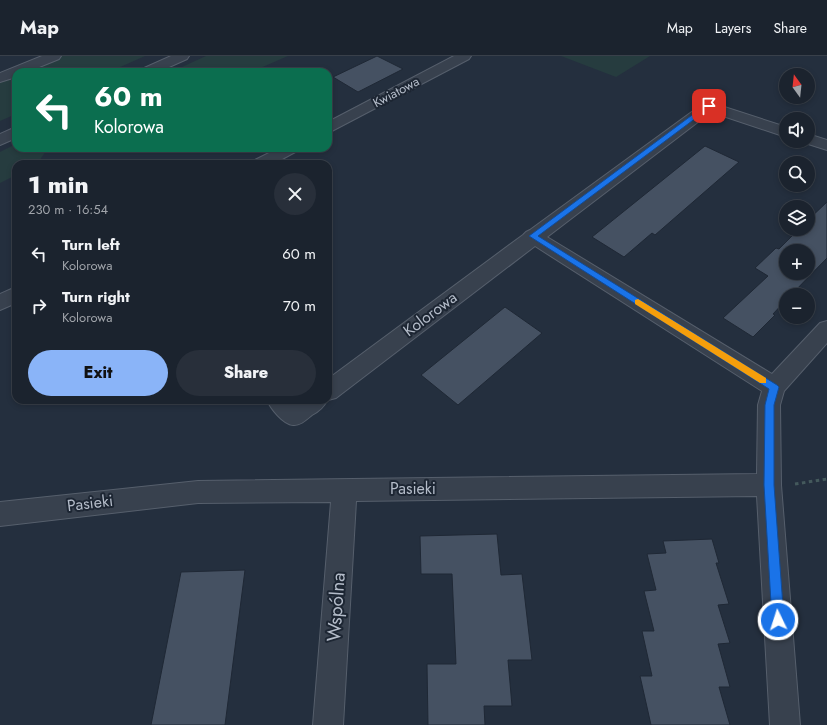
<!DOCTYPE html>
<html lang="en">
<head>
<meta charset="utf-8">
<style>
	:root { --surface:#1b232e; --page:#282f3a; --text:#f1f3f6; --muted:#a0a4aa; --line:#39404a; --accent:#8ab4f8 }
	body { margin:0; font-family:Jost,sans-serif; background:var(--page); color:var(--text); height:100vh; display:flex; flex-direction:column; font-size:15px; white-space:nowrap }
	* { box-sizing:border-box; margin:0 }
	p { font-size:13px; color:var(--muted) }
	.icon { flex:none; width:22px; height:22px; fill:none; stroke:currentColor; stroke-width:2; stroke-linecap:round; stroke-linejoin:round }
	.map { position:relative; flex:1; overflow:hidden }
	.sheet { position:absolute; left:12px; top:104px; width:320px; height:244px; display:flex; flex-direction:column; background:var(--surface); border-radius:12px; box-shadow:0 2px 6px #0003,0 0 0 1px var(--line) }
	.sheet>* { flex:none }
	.banner { position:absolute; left:12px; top:12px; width:320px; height:84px; border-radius:12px; box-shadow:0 2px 6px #0003,0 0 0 1px var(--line); background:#0b6e4f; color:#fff; overflow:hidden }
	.needle { width:26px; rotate:345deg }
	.controls { position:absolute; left:779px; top:12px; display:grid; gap:8px }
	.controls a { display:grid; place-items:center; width:36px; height:36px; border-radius:50%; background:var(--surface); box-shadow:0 2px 6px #0003,0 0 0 1px var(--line); font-size:20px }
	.pin { position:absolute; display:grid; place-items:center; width:34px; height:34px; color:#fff; margin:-17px; border-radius:8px; box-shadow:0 2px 6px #0006 }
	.me { position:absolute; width:44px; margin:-22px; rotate:356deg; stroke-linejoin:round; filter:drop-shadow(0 0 3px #0008) }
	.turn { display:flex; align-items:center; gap:14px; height:84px; padding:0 16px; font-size:18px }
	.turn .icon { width:52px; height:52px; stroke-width:2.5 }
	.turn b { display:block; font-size:28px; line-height:34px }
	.round { display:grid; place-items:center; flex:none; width:42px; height:42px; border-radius:21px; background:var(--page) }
	.headline { display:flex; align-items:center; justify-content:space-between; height:68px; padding:0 16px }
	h1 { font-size:24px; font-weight:800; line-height:30px }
	.button { display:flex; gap:8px; margin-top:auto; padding:8px 16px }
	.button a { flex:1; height:46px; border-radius:24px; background:var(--accent); color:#111; font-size:16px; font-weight:800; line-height:46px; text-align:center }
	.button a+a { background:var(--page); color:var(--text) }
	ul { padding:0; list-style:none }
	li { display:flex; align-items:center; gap:12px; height:52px; padding:0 16px }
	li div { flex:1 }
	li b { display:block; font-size:15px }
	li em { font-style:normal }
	header { display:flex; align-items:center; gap:24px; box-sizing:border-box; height:56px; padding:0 20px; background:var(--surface); border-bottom:1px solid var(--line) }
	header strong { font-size:19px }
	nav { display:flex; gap:22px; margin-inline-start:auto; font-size:14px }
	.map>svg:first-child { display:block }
	.green { fill:#263c3f }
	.building { fill:#455162; stroke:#1f2835; fill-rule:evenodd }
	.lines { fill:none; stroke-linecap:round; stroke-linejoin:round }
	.minor-casing { stroke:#565f6c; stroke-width:2 }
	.path { stroke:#44595c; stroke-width:3; stroke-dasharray:3.5 3.5; stroke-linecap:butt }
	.minor { fill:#38414e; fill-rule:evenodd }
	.route { fill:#1a73e8; stroke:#114b97 }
	.slow { fill:#f59e0b }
	.labels { text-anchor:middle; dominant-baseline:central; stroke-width:4; stroke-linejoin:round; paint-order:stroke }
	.far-street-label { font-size:13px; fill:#b4bcc9; stroke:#1d2633 }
	.street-label { font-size:16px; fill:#b4bcc9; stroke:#1d2633 }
	.near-street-label { font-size:19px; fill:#b4bcc9; stroke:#1d2633 }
</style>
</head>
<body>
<header>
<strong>Map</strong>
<nav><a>Map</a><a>Layers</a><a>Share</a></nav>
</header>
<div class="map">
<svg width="827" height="669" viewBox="0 0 827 669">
	<rect width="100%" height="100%" fill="#242f3e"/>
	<g class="green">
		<path d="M62,0H145L109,16H23Z"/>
		<path d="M206,0H288L251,16H171Z"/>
		<path d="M561,0H650L616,21Z"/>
		<path d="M16,19V58L0,65V26Z"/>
		<path d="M16,88V92H48L37,108H16V119L0,127V96Z"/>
	</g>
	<g class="building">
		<path d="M377,0L403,13L358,36L333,21Z"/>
		<path d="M705,90L739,106L655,179L652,177L624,201L592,181Z"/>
		<path d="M827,146V202L791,239H786V244L773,258L775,259L753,281L723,262L768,220L755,212L776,192L779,193L799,173H808V164ZM786,195H808V217H786Z"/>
		<path d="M505,251L542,277L458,349L421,319Z"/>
		<path d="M497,478L501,519L522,518L532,604H508L512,650H484L485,669H428L427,608H456L452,518H421L420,480Z"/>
		<path d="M712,483L719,507H716L729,548L718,549L730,587L718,588L730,631H719L730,669H651L640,620H652L642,575H654L644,535L656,534L647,498L666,497L663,485Z"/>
		<path d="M245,514L225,669H151L181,516Z"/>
	</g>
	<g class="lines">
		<defs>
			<g id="minor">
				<path d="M42,0H61L59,3L27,16H16V21L0,26V17Z"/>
				<path d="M171,0H189L187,3L158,16H140L142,13Z"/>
				<path d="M454,0H471L469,3L328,77V66Z"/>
				<path d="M709,46L786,71V81L711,56L547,181L772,318L820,267L827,265V287L784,335L780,349L781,429L800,669H770L757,440L356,445L343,669H313L331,446L198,447L0,470V446L198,425L757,418L758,349L762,335L535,190L336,342L328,344H327L328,323L523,179L526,176L530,174L704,47Z"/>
				<path d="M16,71V82L0,89V78Z"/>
				<path d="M808,78L827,84V94L802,86L801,85H808Z"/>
				<path d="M279,92H299L297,95L273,108H253L255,104Z"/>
				<path d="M16,231V247L0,254V238Z"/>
				<path d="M267,344H293L295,347L299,344H327C324,351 319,355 312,359C307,363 300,370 293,369C283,368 271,353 267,344Z"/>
			</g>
		</defs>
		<use href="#minor" class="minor-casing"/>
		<path class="path" d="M795,428L827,423"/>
		<use href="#minor" class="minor"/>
	</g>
	<path class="route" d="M707,48L712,50L538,180L777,329L779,331L774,349V429L784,564L782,568L778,570L774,568L772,564L764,429L765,349L769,333L529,180Z"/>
	<path class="slow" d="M638,243L766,322V327H760L635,248V244Z"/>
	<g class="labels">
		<g class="far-street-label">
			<text transform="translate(396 36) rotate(-28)">Kwiatowa</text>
		</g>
		<g class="street-label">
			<text transform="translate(430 258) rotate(-37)">Kolorowa</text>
			<text x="413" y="432">Pasieki</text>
			<text transform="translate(90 447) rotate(-7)">Pasieki</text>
		</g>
		<g class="near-street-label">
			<text transform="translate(336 551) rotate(-86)">Wspólna</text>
		</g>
	</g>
</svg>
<div class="controls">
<a><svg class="needle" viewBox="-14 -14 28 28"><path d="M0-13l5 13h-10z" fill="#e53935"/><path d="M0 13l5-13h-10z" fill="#a0a4aa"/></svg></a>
<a><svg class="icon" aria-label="sound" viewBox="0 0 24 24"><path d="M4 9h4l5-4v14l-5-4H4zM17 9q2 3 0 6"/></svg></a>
<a><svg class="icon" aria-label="search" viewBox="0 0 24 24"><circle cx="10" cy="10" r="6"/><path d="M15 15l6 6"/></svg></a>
<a><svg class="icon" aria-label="layers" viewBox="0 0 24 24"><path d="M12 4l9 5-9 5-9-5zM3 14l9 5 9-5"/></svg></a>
<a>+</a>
<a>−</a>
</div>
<div class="pin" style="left:709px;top:50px;background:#d93025"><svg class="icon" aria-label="arrive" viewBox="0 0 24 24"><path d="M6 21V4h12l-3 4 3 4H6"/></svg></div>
<svg class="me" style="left:778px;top:564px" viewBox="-20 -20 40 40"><circle r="17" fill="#1a73e8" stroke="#fff" stroke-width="3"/><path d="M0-11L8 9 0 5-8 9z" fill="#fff"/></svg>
<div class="banner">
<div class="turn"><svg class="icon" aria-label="left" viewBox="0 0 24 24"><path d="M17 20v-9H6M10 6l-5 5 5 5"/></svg><div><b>60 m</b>Kolorowa</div></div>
</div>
<section class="sheet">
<div class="headline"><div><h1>1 min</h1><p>230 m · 16:54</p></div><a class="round"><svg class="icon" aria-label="close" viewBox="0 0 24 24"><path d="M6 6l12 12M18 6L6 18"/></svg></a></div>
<ul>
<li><svg class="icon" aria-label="left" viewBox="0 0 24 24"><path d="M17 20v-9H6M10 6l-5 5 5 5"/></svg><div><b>Turn left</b><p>Kolorowa</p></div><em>60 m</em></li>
<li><svg class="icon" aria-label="right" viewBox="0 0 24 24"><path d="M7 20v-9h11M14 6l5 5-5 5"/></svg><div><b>Turn right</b><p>Kolorowa</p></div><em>70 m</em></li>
</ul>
<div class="button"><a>Exit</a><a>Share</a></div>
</section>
</div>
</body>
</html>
